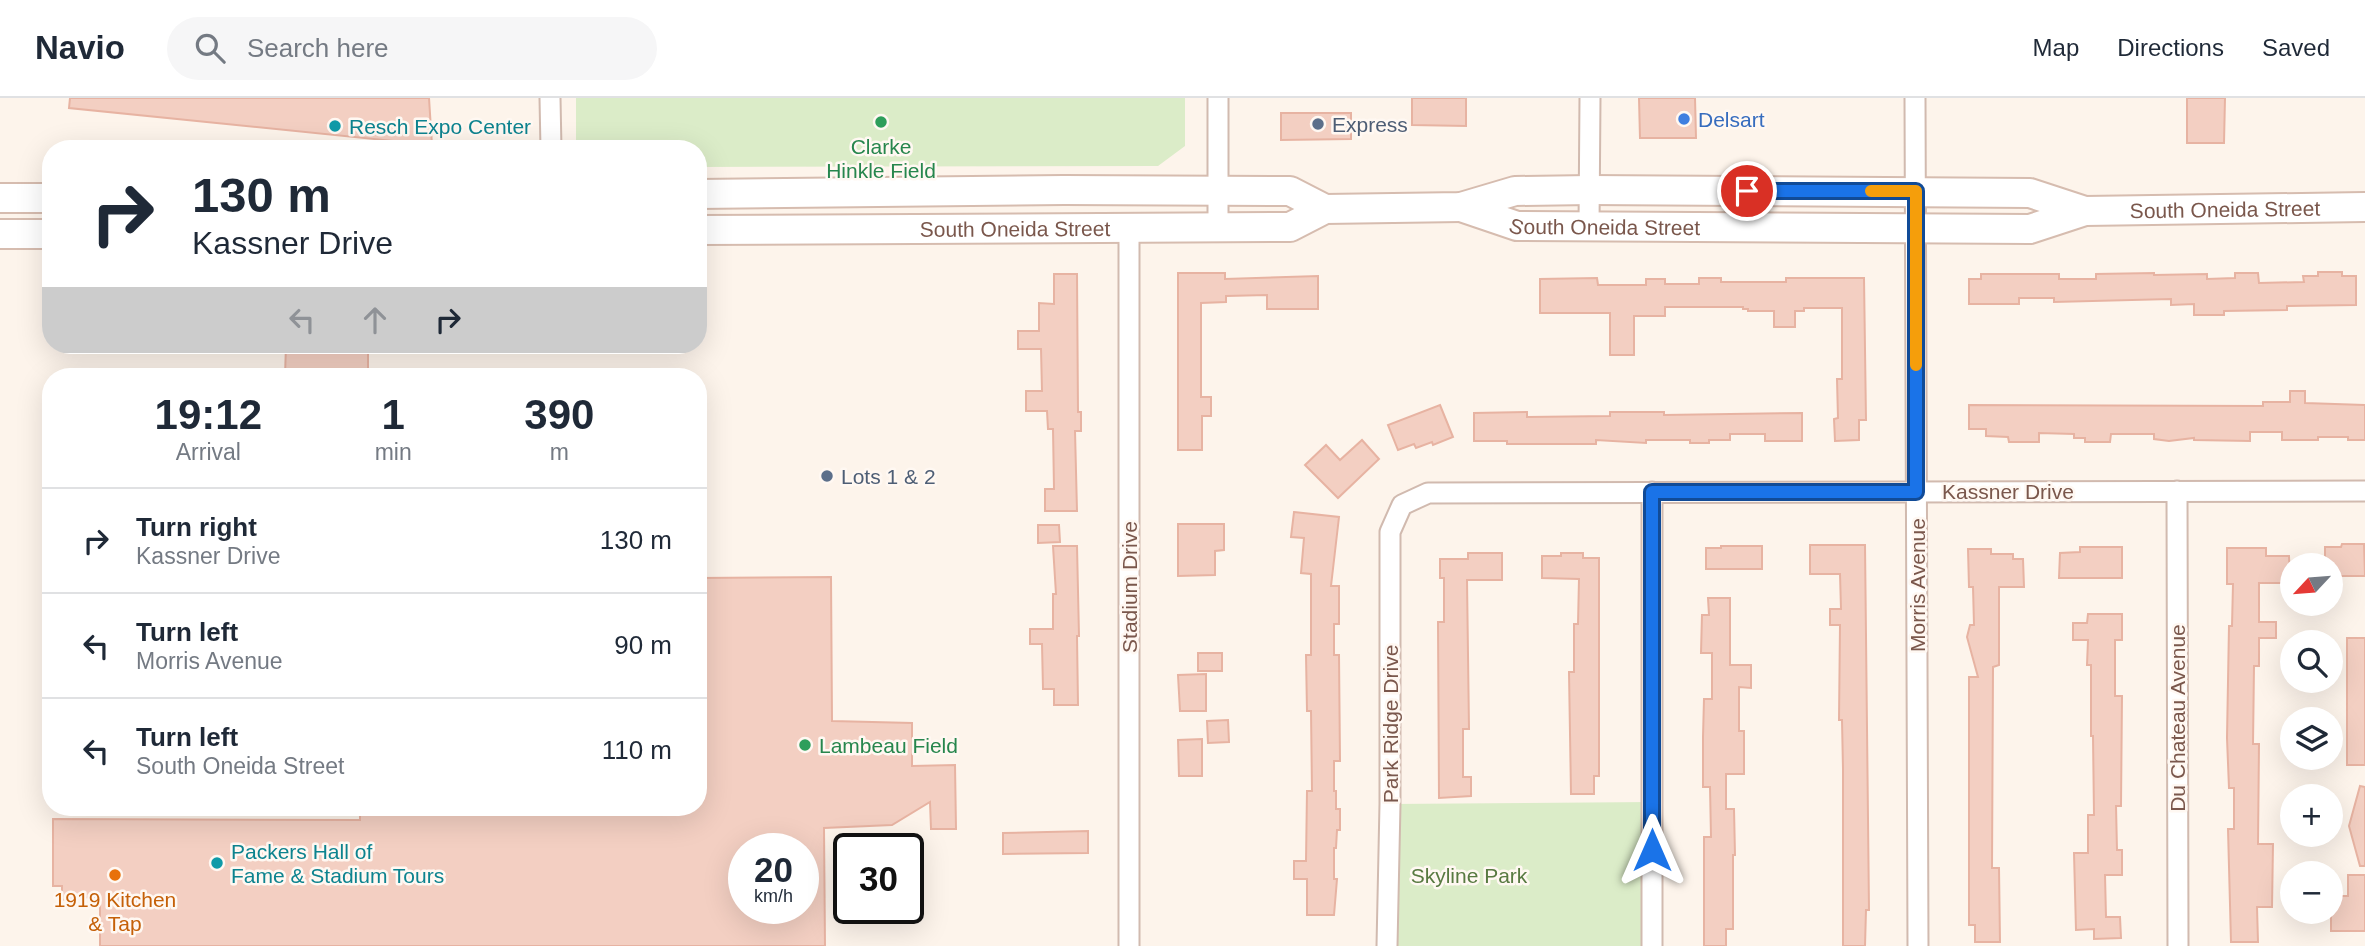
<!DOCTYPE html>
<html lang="en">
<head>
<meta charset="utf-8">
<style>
	:root { --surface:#fff; --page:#f6f6f7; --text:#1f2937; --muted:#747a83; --line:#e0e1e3 }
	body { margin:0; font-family:Helvetica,sans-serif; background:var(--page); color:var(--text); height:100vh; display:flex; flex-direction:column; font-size:26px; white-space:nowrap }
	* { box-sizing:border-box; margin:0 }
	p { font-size:23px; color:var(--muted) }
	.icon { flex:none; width:38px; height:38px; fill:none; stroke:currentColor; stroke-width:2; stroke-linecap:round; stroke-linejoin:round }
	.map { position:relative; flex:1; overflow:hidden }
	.side { position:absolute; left:42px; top:270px; width:665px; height:448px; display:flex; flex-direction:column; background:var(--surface); border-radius:28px; box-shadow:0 7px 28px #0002 }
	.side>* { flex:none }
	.guide { position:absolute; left:42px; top:42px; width:665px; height:214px; border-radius:28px; box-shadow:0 7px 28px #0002; background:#fff; color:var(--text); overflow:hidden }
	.needle { width:46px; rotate:244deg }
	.controls { position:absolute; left:2280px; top:455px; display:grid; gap:14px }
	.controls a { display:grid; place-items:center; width:63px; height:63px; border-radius:50%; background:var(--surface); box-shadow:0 7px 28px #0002; font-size:35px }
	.speed { position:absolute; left:728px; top:735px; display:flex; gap:14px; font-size:35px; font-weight:700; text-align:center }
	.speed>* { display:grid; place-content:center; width:91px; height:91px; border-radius:50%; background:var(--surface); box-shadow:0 7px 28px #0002; line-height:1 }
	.speed small { font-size:18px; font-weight:400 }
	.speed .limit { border:4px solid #111; border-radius:10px; background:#fff; color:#111 }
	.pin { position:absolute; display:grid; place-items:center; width:60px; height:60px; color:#fff; margin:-30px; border:4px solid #fff; border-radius:50%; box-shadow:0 2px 7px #0007 }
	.me { position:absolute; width:77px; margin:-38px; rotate:0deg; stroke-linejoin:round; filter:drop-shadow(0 0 5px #0008) }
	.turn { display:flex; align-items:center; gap:24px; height:147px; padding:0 35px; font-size:32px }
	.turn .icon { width:91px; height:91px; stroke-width:2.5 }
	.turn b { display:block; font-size:49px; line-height:60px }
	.lanes { display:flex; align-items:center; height:66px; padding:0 35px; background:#0003; justify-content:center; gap:35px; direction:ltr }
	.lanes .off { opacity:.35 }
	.eta { display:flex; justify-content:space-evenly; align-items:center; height:119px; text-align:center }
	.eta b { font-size:42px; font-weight:700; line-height:49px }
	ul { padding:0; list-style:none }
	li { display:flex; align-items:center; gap:21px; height:105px; padding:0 35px; border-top:2px solid var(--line) }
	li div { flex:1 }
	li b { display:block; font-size:26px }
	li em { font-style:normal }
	header { display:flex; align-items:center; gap:42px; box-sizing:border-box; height:98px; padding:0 35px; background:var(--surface); border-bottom:2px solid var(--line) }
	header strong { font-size:33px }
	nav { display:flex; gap:38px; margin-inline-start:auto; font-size:24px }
	.search { width:490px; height:63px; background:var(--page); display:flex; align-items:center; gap:18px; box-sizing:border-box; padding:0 24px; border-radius:38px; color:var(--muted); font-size:26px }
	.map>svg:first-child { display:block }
	.green { fill:#dbecc8 }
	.building { fill:#f3cfc2; stroke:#e7b3a2; stroke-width:2; fill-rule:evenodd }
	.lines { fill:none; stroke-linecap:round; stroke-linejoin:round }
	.street-casing { stroke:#d1baaf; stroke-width:23 }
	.secondary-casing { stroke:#d6bcaf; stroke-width:32 }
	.street { stroke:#fff; stroke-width:19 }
	.secondary { stroke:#fff; stroke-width:28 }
	.route-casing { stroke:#114b97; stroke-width:18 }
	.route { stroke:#1a73e8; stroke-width:12 }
	.slow { stroke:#f59e0b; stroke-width:12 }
	.shop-dot { fill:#3f7fe0; stroke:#fff8f2; stroke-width:2.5 }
	.leisure-dot { fill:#2e9e5b; stroke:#fff8f2; stroke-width:2.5 }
	.service-dot { fill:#5c6f8a; stroke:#fff8f2; stroke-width:2.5 }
	.culture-dot { fill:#0f9aa8; stroke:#fff8f2; stroke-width:2.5 }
	.food-dot { fill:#e8710a; stroke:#fff8f2; stroke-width:2.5 }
	.labels { text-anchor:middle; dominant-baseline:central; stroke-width:5; stroke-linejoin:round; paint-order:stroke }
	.shop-label { font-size:21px; fill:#366cbe; stroke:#fff8f2; text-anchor:start }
	.service-label { font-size:21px; fill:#4e5e75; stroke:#fff8f2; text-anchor:start }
	.culture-label { font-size:21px; fill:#0d838f; stroke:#fff8f2; text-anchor:start }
	.leisure-label { font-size:21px; fill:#27864d; stroke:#fff8f2 }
	.street-label { font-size:21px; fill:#7a574c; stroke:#fff8f2 }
	.park-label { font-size:21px; fill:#587a41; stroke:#fff8f2 }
	.food-label { font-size:21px; fill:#c56008; stroke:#fff8f2 }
</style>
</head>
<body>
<header>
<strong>Navio</strong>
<div class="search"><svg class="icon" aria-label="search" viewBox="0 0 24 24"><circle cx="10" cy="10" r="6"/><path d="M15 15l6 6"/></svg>Search here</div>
<nav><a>Map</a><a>Directions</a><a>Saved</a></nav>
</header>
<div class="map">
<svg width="2365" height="848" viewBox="0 0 2365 848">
	<rect width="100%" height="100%" fill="#fdf4eb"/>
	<g class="green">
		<path d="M576,0H1185V48L1158,68L698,69V51H576Z"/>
		<path d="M1652,704V848H1387L1390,706Z"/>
	</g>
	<g class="building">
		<path d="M70,0H429L432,47L69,10Z"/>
		<path d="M1412,0H1466V28L1412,27Z"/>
		<path d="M1639,0H1695L1696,40H1640Z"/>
		<path d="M2187,0H2225L2224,45H2187Z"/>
		<path d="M1281,15H1351V41L1281,42Z"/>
		<path d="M2318,174H2342V178H2356V207L2287,208V212L2224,213V217H2194V206L2171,207V201L2054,204V200H2019V206H1969V181H1981V176H2059V181H2096V176L2154,175V177L2207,176V181L2235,180V175H2258L2259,185L2304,184L2303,178H2318Z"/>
		<path d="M1178,175H1225V181L1318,178V211H1267V197L1226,198V204L1201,205V299H1211V318H1202V352H1178Z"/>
		<path d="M1054,176H1077L1078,314H1081V333H1075L1077,413H1045V391H1054L1053,331H1048L1047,313H1026V293H1042L1041,251H1018V233H1039V205L1054,206Z"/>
		<path d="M1597,180L1598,187H1646V181H1665V186H1699V180H1721V184H1786V180H1864L1866,322H1859V342L1835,343L1834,321L1838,320L1837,281H1842V210H1804V213H1795V229H1774V213H1748V211H1743V209H1665V218H1634V257H1610V215H1540V181Z"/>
		<path d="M286,247H368V278H285Z"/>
		<path d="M2290,293H2305V305L2365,307V342H2348V339H2318V342H2282V334H2250V343L2194,342V340L2169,343L2154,341V336H2111L2110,344H2085V340H2074V336L2039,335V344H2009L2008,339L1986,338V331H1969V307L2263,308V304H2290Z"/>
		<path d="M1440,307L1453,339L1433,347L1432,344L1416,350L1414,346L1398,352L1388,327Z"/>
		<path d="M1527,314V319L1610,318V314H1664V317L1802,315V343H1765V336H1730V342H1709V345H1690V342H1646V345L1596,342V346H1507V343H1474V315Z"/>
		<path d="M1362,342L1379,361L1338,400L1305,367L1326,347L1340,362Z"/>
		<path d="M1294,414L1339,419L1331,488H1339V526H1334V557H1339L1340,663H1334V693H1336V711H1340V732H1337L1336,750H1334V781H1337L1334,817H1307V781H1294V763H1306L1307,693H1312L1311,613H1307L1306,557H1311V476L1301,475L1304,440L1291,439Z"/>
		<path d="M1178,426H1224V452L1215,453V477L1178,478Z"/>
		<path d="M1038,427H1059L1060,444L1038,445Z"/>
		<path d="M2342,446H2364L2365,478H2331V467H2325V449H2341Z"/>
		<path d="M1810,447H1865L1869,812H1866L1865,848H1843V671L1842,622H1839L1840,527H1830V511H1841L1840,476H1810Z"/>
		<path d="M1053,448H1077L1079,538H1077L1078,607H1054V591H1043L1042,546H1030V531H1053V496H1056Z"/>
		<path d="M1721,448H1762V471H1706V450H1721Z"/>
		<path d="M2080,449H2122V480H2059L2060,455L2080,454Z"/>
		<path d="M2227,450H2266V458H2289L2290,485H2259V524H2276V540H2259V568H2254L2253,646H2259L2258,746H2273L2272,809H2257L2258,844H2231L2228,731H2234V690H2229L2227,640L2229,528H2232L2233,486H2227Z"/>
		<path d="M1968,451H1991V456H2013V461H2023L2024,489H1999V567L1993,569L1992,770H1999L2000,844H1975V827H1969V579H1978L1967,539L1970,527H1974L1973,489H1969Z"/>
		<path d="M1468,455H1502V482H1467L1469,631H1463V679H1471V698L1439,700L1438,524H1444V480H1440V461H1468Z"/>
		<path d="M1561,455H1583V460H1599V678H1594V696H1571L1569,574H1574V526H1578L1579,481L1542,480V458H1561Z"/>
		<path d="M831,479L832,623L912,625V668L955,667L956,731H931L930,704L892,727L824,730L825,848H100V798L62,802V788H53V721L360,722V709H698V480ZM744,751H803V810H744Z"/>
		<path d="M1708,500H1730V567H1751V590L1739,589V633H1744V676H1726V711H1734L1735,757H1733V831H1726V848H1704V739H1711L1710,689H1703V639L1704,601H1712V555H1701L1702,517H1709Z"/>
		<path d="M2088,516H2122V542H2115V598H2122L2121,708H2116L2117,752H2122V777H2105L2106,819H2120L2121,840L2094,841V831L2076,832L2074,755H2088V717H2094L2093,638H2091V567H2087L2088,542H2073V525H2087Z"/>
		<rect x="2347" y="540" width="18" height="127"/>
		<rect x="1198" y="555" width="24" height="18"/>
		<path d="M1206,576V613H1180L1178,577Z"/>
		<path d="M1228,622L1229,644L1208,645L1207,623Z"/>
		<path d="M1202,641V678H1179L1178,642Z"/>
		<path d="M2360,688L2365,689V768H2360L2349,728Z"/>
		<path d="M1088,733V755L1003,756V735Z"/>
		<path d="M2348,777H2365V833H2331V798H2348Z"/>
	</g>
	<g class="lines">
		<defs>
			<g id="street">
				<path d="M550,0L551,51"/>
				<path d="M1915,0L1918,848"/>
				<path d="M1589,128L1590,0"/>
				<path d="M1129,130V848"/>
				<path d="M1218,130V0"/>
				<path d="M2177,393L2178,848"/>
				<path d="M1652,394V848"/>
				<path d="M1387,848L1390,706V434L1402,407L1428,395L2365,393"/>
			</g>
			<g id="secondary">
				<path d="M698,96L1064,92L1290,93L1325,111"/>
				<path d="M0,100H51"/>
				<path id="s1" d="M1461,109L1517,128L2030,131L2085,113L2365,109"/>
				<path id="s2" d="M698,132L1290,129L1325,111L1461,109L1515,93L1590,92L2030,95L2085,113"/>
				<path d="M0,136H51"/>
			</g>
		</defs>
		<use href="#street" class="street-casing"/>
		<use href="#secondary" class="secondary-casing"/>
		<use href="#street" class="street"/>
		<use href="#secondary" class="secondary"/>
	</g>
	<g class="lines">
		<defs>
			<path id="route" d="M1652,752V394H1916V93H1747"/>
		</defs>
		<use href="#route" class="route-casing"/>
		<use href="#route" class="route"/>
		<path class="slow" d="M1871,93H1916V267"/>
	</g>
	<circle class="shop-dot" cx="1684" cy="21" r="7"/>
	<g class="leisure-dot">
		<circle cx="881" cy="24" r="7"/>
		<circle cx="805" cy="647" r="7"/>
	</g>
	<g class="service-dot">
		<circle cx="1318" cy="26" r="7"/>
		<circle cx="827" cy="378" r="7"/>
	</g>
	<g class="culture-dot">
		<circle cx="335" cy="28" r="7"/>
		<circle cx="217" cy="765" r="7"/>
	</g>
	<circle class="food-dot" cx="115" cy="777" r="7"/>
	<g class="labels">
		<g class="shop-label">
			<text x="1698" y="21">Delsart</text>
		</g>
		<g class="service-label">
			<text x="1332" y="26">Express</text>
			<text x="841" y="378">Lots 1 &amp; 2</text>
		</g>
		<g class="culture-label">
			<text x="349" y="28">Resch Expo Center</text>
			<text x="231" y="753">Packers Hall of<tspan x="231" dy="24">Fame &amp; Stadium Tours</tspan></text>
		</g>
		<g class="leisure-label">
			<text x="881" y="48">Clarke<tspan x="881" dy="24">Hinkle Field</tspan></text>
			<text x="819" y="647" text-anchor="start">Lambeau Field</text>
		</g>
		<g class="street-label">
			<text stroke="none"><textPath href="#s1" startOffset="770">South Oneida Street</textPath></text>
			<text stroke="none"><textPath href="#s1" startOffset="147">South Oneida Street</textPath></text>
			<text stroke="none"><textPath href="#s2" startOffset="317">South Oneida Street</textPath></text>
			<text x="2008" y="393">Kassner Drive</text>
			<text transform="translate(1917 487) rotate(-90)">Morris Avenue</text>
			<text transform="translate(1129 489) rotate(-90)">Stadium Drive</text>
			<text transform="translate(2177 620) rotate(-90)">Du Chateau Avenue</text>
			<text transform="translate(1390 626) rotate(-90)">Park Ridge Drive</text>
		</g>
		<g class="park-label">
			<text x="1469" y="777">Skyline Park</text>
		</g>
		<g class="food-label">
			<text x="115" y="801">1919 Kitchen<tspan x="115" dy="24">&amp; Tap</tspan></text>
		</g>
	</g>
</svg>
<div class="controls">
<a><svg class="needle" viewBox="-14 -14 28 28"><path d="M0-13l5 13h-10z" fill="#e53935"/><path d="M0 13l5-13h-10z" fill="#747a83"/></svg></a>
<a><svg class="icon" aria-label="search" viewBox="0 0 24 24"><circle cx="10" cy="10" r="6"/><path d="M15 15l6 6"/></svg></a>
<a><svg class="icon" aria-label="layers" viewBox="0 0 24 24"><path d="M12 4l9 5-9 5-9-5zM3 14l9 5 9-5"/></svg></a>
<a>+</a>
<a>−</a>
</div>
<div class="speed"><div>20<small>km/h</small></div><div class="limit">30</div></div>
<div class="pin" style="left:1747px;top:93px;background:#d93025"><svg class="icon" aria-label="arrive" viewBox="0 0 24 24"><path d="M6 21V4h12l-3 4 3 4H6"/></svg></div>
<svg class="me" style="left:1652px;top:752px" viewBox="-20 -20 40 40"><path d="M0-17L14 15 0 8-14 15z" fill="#1a73e8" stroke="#fff" stroke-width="4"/></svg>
<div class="guide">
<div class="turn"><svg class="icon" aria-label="right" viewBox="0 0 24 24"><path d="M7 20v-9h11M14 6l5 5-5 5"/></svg><div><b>130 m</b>Kassner Drive</div></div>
<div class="lanes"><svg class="icon off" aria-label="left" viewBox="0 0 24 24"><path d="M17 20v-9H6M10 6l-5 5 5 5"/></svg><svg class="icon off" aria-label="ahead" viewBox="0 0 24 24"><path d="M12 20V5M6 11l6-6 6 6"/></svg><svg class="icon" aria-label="right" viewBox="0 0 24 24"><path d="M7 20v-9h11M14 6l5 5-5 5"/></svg></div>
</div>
<section class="side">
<div class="eta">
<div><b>19:12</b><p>Arrival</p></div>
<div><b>1</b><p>min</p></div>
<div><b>390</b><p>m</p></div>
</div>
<ul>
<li><svg class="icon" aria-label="right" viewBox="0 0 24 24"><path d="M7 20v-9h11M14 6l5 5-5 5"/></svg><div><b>Turn right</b><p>Kassner Drive</p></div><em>130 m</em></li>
<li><svg class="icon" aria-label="left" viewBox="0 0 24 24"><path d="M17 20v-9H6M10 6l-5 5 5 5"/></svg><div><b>Turn left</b><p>Morris Avenue</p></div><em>90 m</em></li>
<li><svg class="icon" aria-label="left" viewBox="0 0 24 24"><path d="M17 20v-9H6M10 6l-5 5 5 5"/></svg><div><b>Turn left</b><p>South Oneida Street</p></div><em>110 m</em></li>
</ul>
</section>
</div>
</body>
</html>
